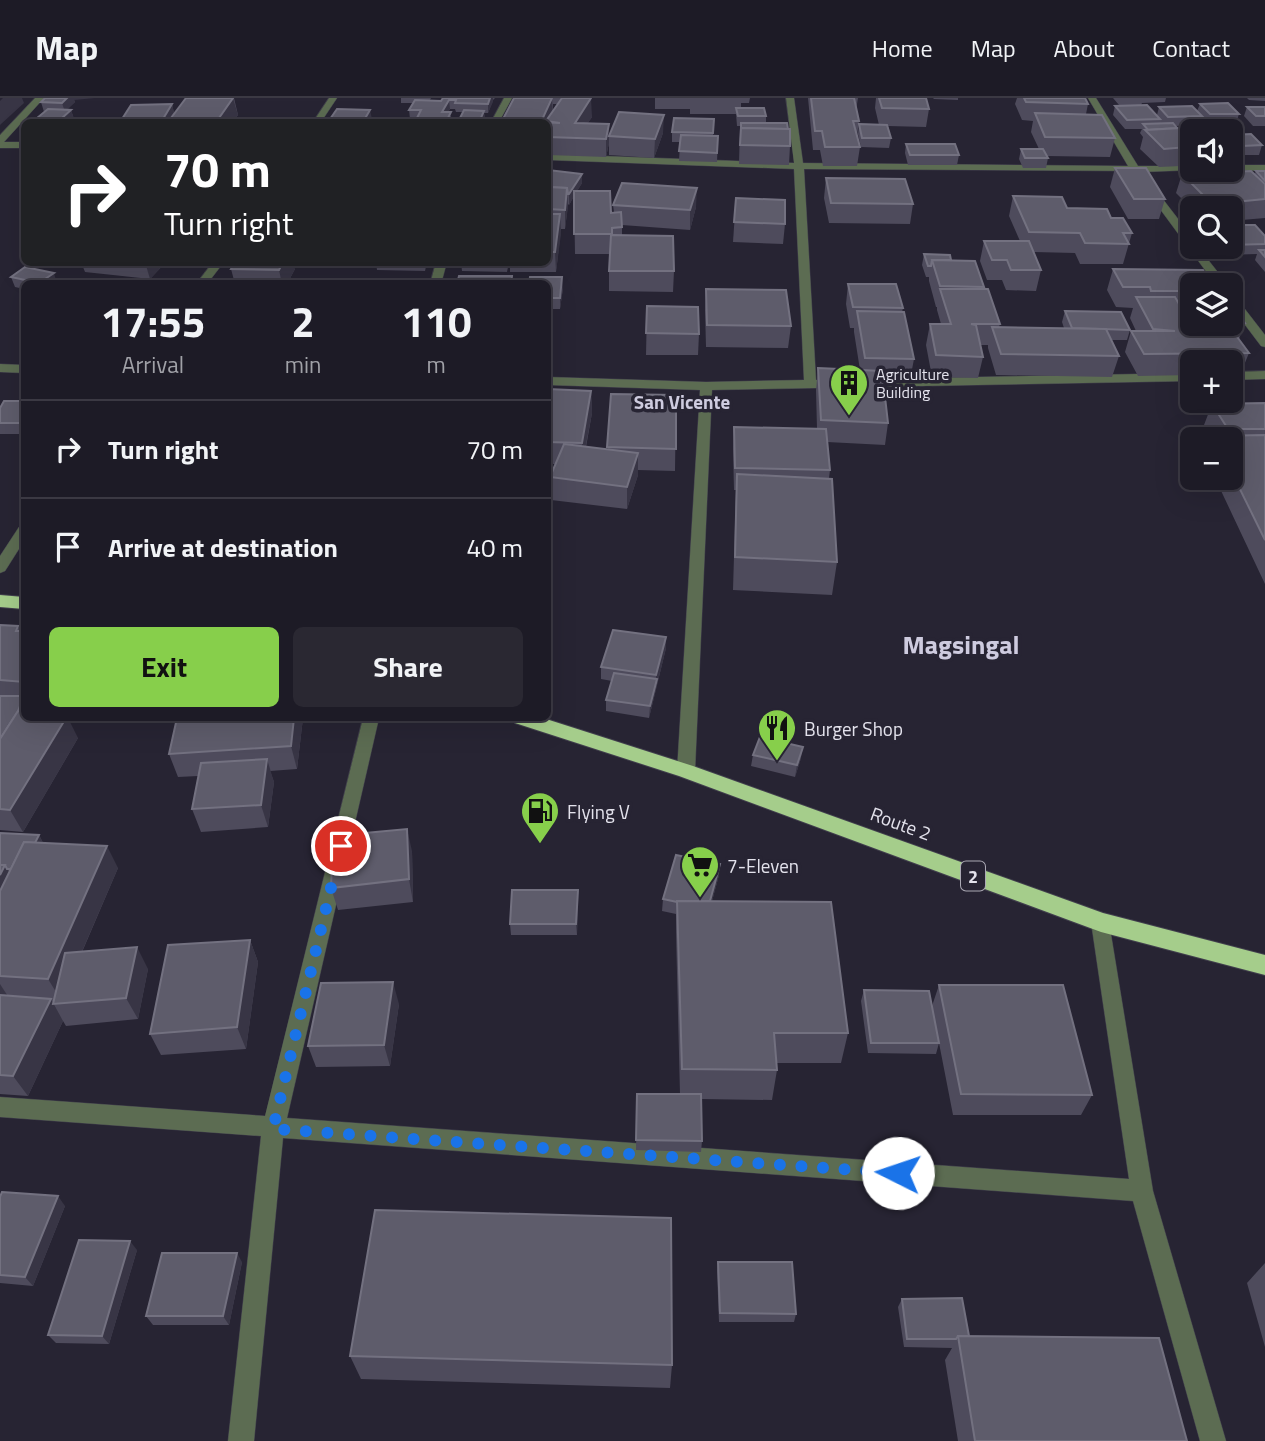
<!DOCTYPE html>
<html lang="en">
<head>
<meta charset="utf-8">
<style>
	:root { --surface:#1d1b26; --page:#2a2832; --text:#f1f3f6; --muted:#a0a1a7; --line:#3b3943; --accent:#87cf4b }
	body { margin:0; font-family:"Titillium Web",sans-serif; background:var(--page); color:var(--text); height:100vh; display:flex; flex-direction:column; font-size:26px; white-space:nowrap }
	* { box-sizing:border-box; margin:0 }
	p { font-size:23px; color:var(--muted) }
	.icon { flex:none; width:38px; height:38px; fill:none; stroke:currentColor; stroke-width:2; stroke-linecap:round; stroke-linejoin:round }
	.map { position:relative; flex:1; overflow:hidden }
	.sheet { position:absolute; left:21px; top:182px; width:530px; height:441px; display:flex; flex-direction:column; background:var(--surface); border-radius:10px; box-shadow:0 7px 28px #0002,0 0 0 2px var(--line) }
	.sheet>* { flex:none }
	.hud { position:absolute; left:21px; top:21px; width:530px; height:147px; border-radius:10px; box-shadow:0 7px 28px #0002,0 0 0 2px var(--line); background:#202124; color:#fff; overflow:hidden }
	.buttons { position:absolute; left:1180px; top:21px; display:grid; gap:14px }
	.buttons a { display:grid; place-items:center; width:63px; height:63px; border-radius:10px; background:var(--surface); box-shadow:0 7px 28px #0002,0 0 0 2px var(--line); font-size:35px }
	.pin { position:absolute; display:grid; place-items:center; width:60px; height:60px; color:#fff; margin:-30px; border:4px solid #fff; border-radius:50%; box-shadow:0 2px 7px #0007 }
	.me { position:absolute; width:77px; margin:-38px; rotate:274deg; stroke-linejoin:round; filter:drop-shadow(0 0 5px #0008) }
	.turn { display:flex; align-items:center; gap:24px; height:147px; padding:0 28px; font-size:32px }
	.turn .icon { width:91px; height:91px; stroke-width:2.5 }
	.turn b { display:block; font-size:49px; line-height:60px }
	.eta { display:flex; justify-content:space-evenly; align-items:center; height:119px; text-align:center }
	.eta b { font-size:42px; font-weight:700; line-height:49px }
	.primary-button { display:flex; gap:14px; margin-top:auto; padding:14px 28px }
	.primary-button a { flex:1; height:80px; border-radius:10px; background:var(--accent); color:#111; font-size:28px; font-weight:700; line-height:80px; text-align:center }
	.primary-button a+a { background:var(--page); color:var(--text) }
	ul { padding:0; list-style:none }
	li { display:flex; align-items:center; gap:21px; height:98px; padding:0 28px; border-top:2px solid var(--line) }
	li div { flex:1 }
	li b { display:block; font-size:26px }
	li em { font-style:normal }
	header { display:flex; align-items:center; gap:42px; box-sizing:border-box; height:98px; padding:0 35px; background:var(--surface); border-bottom:2px solid var(--line) }
	header strong { font-size:33px }
	nav { display:flex; gap:38px; margin-inline-start:auto; font-size:24px }
	.map>svg:first-child { display:block }
	.lines { fill:none; stroke-linecap:round; stroke-linejoin:round }
	.minor-casing { stroke:#413f4d; stroke-width:1 }
	.highway-casing { stroke:#413f4d; stroke-width:2 }
	.minor { fill:#5c6c52; fill-rule:evenodd }
	.highway { fill:#a5cd8b; fill-rule:evenodd }
	.wall { fill:#4e4b5c; fill-rule:evenodd }
	.shaded-wall { fill:#383545 }
	.building { fill:#5e5c6b; stroke:#737180; stroke-width:2 }
	.route { stroke:#1a73e8; stroke-width:12; stroke-dasharray:0 21.6 }
	.labels { text-anchor:middle; dominant-baseline:central; stroke-width:7; stroke-linejoin:round; paint-order:stroke }
	.far-poi-label { font-size:16px; fill:#e3e2ec; stroke:#272433; text-anchor:start }
	.shield { fill:#272433; stroke:#aba9b4; stroke-width:2 }
	.shield-label { font-size:18px; font-weight:bold; fill:#e3e2ec }
	.far-quarter-label { font-size:19px; font-weight:bold; fill:#cecbdf; stroke:#272433 }
	.poi-label { font-size:19px; fill:#e3e2ec; stroke:#272433; text-anchor:start }
	.street-label { font-size:19px; fill:#e3e2ec; stroke:#272433 }
	.district-label { font-size:26px; font-weight:bold; fill:#cecbdf; stroke:#272433 }
</style>
</head>
<body>
<header>
<strong>Map</strong>
<nav><a>Home</a><a>Map</a><a>About</a><a>Contact</a></nav>
</header>
<div class="map">
<svg width="1265" height="1343" viewBox="0 0 1265 1343">
	<rect width="100%" height="100%" fill="#272433"/>
	<g class="lines">
		<defs>
			<g id="minor">
				<path d="M35,0H44L4,44H24V50H0V37Z"/>
				<path d="M329,0H337L321,24H313Z"/>
				<path d="M504,0H512L499,24H491Z"/>
				<path d="M786,0H794L803,65L1128,68L1088,0H1096L1138,68H1192V72H1196L1142,74L1192,139V149H1198L1228,187H1216L1132,73L804,71L816,282L1192,275V283L712,292L695,673L692,678H680L677,673L700,292L548,287V279L706,284L804,282L794,71L548,62V56L794,65Z"/>
				<path d="M1230,67H1265V73L1227,72H1230Z"/>
				<path d="M213,164H224L207,186H196Z"/>
				<path d="M436,164H447L441,186H430Z"/>
				<path d="M1230,196L1234,197L1265,237V249L1261,248L1230,207Z"/>
				<path d="M0,266L24,267V275L0,274Z"/>
				<path d="M1265,273V281L1230,282V274Z"/>
				<path d="M24,428V443L5,473L0,475V458L19,429Z"/>
				<path d="M363,620H379L287,1020L1129,1081L1091,824L1094,818L1101,816L1108,818L1153,1093L1226,1343H1200L1133,1103L283,1040L254,1343H228L261,1038L0,1019V999L265,1018Z"/>
			</g>
			<g id="highway">
				<path d="M0,497L24,499V511L0,509Z"/>
				<path d="M512,620H543L693,668L1103,815L1265,857V877L1101,834L679,678L515,625Z"/>
			</g>
		</defs>
		<use href="#minor" class="minor-casing"/>
		<use href="#highway" class="highway-casing"/>
		<use href="#minor" class="minor"/>
		<use href="#highway" class="highway"/>
	</g>
	<g class="wall">
		<path d="M186,0H234L238,17L233,24H172L171,20L169,24H123L122,21L172,6L174,15Z"/>
		<path d="M401,0H431L430,2L441,3L442,0H495L493,2L488,15H484L485,22L484,24H413L414,21H410L409,12L413,5H401ZM450,11H455L456,14H463L460,20H452L448,14Z"/>
		<path d="M514,0H586L592,19L587,26H609V45L606,59L548,57V24L503,23V21ZM553,6H558L553,12Z"/>
		<path d="M655,0H750L749,5H741V10L766,18V25L790,48L789,67L739,66L740,28H737L736,16H690V11H655Z"/>
		<path d="M808,0H858L856,12L859,23L857,38L860,49L857,68H823L820,52H813Z"/>
		<path d="M876,0H926L929,11L926,29L888,28L891,40L889,50L861,49L858,36L859,26L879,27L875,10Z"/>
		<path d="M933,0H958V2L934,1Z"/>
		<path d="M1017,0H1085L1088,6L1086,16L1115,40L1110,59L1047,58L1048,60L1046,70H1023L1019,61L1021,51H1039L1031,34L1033,23L1022,22L1015,6Z"/>
		<path d="M1113,0H1166L1165,4L1142,5L1141,7L1157,17L1159,9L1197,13L1200,6L1239,16L1236,25L1207,26L1201,20L1199,27L1175,28L1177,30L1192,33V70L1183,71L1181,68L1159,69L1140,51L1143,39L1140,35L1142,31H1125L1113,17L1115,8L1119,7Z"/>
		<path d="M1247,0H1265V3L1249,2Z"/>
		<path d="M74,2L75,4L67,11L71,12L74,21L70,24H39L37,20L44,14L41,4Z"/>
		<path d="M1247,9H1265V28H1253L1244,18Z"/>
		<path d="M714,21L713,38H718L717,64L679,63L680,44H672V34Z"/>
		<path d="M663,35L654,60L609,57V38Z"/>
		<path d="M1230,37L1262,47L1259,57H1239L1236,67H1230Z"/>
		<path d="M906,46L959,57L957,67H908L905,55Z"/>
		<path d="M1115,70L1165,101L1159,121H1128L1110,89Z"/>
		<path d="M548,72L582,85L577,93L611,115L614,114L613,107L696,109L690,132L622,127V137L674,173L673,194L609,193V156H575L574,98L569,107L568,106L565,131H561L556,174H510V164H548Z"/>
		<path d="M1256,73H1265V120L1230,123V110H1192V111L1176,95L1182,76L1254,77Z"/>
		<path d="M826,80L913,106L910,126L829,125L824,100Z"/>
		<path d="M1013,98L1111,120L1132,135L1123,166H1080L1075,155L1034,154L1041,172L1036,193L1006,192L1002,182H987L980,163L984,143H1020L1009,118Z"/>
		<path d="M736,100L785,126L783,146L733,144Z"/>
		<path d="M1230,127L1265,138V174L1255,162L1257,156L1225,157L1218,149H1230Z"/>
		<path d="M924,156L951,162L984,189V191L1000,226L999,229L1064,230L1062,224L1065,213L1130,232L1127,242H1111L1119,258L1112,279L996,277L988,250V247H980L983,259L978,280L932,279L926,247L930,226H941L937,212V209H936L929,183V179H926L922,167Z"/>
		<path d="M81,164H166L150,181L85,174Z"/>
		<path d="M376,164H427L425,173L377,172Z"/>
		<path d="M461,164H509L507,174L462,173Z"/>
		<path d="M231,171H295L287,186H235Z"/>
		<path d="M1113,171L1192,187V226H1230V201L1245,225L1239,241L1249,255L1240,277H1230V264H1192V277L1138,278L1125,254L1131,233H1136L1130,220L1133,210L1116,209L1107,192Z"/>
		<path d="M11,179L57,186H24V191L15,189Z"/>
		<path d="M548,186L563,190L560,211H548Z"/>
		<path d="M848,186L903,210L902,214L914,261L910,282H883L888,325L885,347L827,344L830,372L829,380L837,464L832,497L733,492L736,392H734L733,351L734,329L817,331L816,292L818,270L860,272L854,234V230H850L846,206Z"/>
		<path d="M706,191L791,228L788,250L706,249L705,212Z"/>
		<path d="M647,208L699,236L698,257H646Z"/>
		<path d="M548,291L591,293L592,315L586,349L608,352L611,296L676,297L675,373L638,372V377L627,411L551,402L550,379L556,366H548Z"/>
		<path d="M24,303V336H0V310Z"/>
		<path d="M1265,305V486L1215,380H1230V341H1212L1204,327L1212,306Z"/>
		<path d="M0,527L18,528L20,533H24V620L78,640L23,734L0,732Z"/>
		<path d="M666,550L649,620L606,613V602L612,583L601,581V569Z"/>
		<path d="M177,620H303L297,671L270,673L274,684L268,729L201,734L192,711L198,678L178,679L169,656Z"/>
		<path d="M753,657L801,660L795,679L751,668Z"/>
		<path d="M0,735L39,737L43,745L118,770L82,854L148,871L138,921L66,928L63,923L28,998L0,996Z"/>
		<path d="M412,753L413,804L338,812L331,790Z"/>
		<path d="M719,777L712,803L848,935L841,965H776L777,972L772,1002L701,1001L702,1043L701,1054L636,1052L637,996H680L676,835V816L662,813L663,801Z"/>
		<path d="M578,792L577,837H511L510,826Z"/>
		<path d="M250,842L258,864L246,951L161,957L150,936Z"/>
		<path d="M939,887L1092,997L1081,1017H953L939,945L936,956L868,955L861,903L864,892L932,908Z"/>
		<path d="M399,906L390,968L316,969L308,948Z"/>
		<path d="M0,1099L65,1108L33,1188L0,1185Z"/>
		<path d="M137,1152L109,1246L56,1245L48,1237Z"/>
		<path d="M242,1164L229,1227H153L146,1218Z"/>
		<path d="M718,1164L796,1216L794,1224H719L717,1173Z"/>
		<path d="M1265,1165V1249L1247,1185Z"/>
		<path d="M902,1201L969,1238L1187,1343H958L945,1262L952,1250L904,1249L898,1209Z"/>
		<path d="M350,1258L672,1267L670,1290L361,1281Z"/>
	</g>
	<g class="shaded-wall">
		<path d="M3,0H22L24,5L0,27V3Z"/>
		<path d="M67,0H95L74,2L75,4L65,14L62,5Z"/>
		<path d="M233,0L238,17L233,24H220L219,20Z"/>
		<path d="M490,0H493V4L488,15V6Z"/>
		<path d="M552,0L553,17L546,23V24H541Z"/>
		<path d="M591,0L592,19L578,40L575,25Z"/>
		<path d="M449,2L450,11L443,23L442,14Z"/>
		<path d="M172,6L174,15L169,24H164L163,21Z"/>
		<path d="M71,12L74,21L70,24H62L61,21Z"/>
		<path d="M370,12L372,21L370,24H363Z"/>
		<path d="M484,13L485,22L484,24H479Z"/>
		<path d="M664,17L663,35L654,60L655,41Z"/>
		<path d="M609,26V45L606,59V41Z"/>
		<path d="M582,76V85L569,107V96Z"/>
		<path d="M567,90L568,109L565,131V112Z"/>
		<path d="M697,90L696,109L690,132V112Z"/>
		<path d="M560,116L561,136L556,174L555,154Z"/>
		<path d="M145,164H166L150,181Z"/>
		<path d="M283,164H294L295,171L287,186H282L279,172Z"/>
		<path d="M54,175L57,186H40L39,185Z"/>
		<path d="M562,179L563,190L560,211V200Z"/>
		<path d="M591,293L592,315L582,367V345Z"/>
		<path d="M638,355V377L627,411V389Z"/>
		<path d="M666,539V550L649,620L650,608L656,584V577Z"/>
		<path d="M24,599V620L6,638Z"/>
		<path d="M66,620H68L78,640L23,734L10,712Z"/>
		<path d="M294,620H303L297,671L291,648Z"/>
		<path d="M803,649L801,660L795,679L797,667Z"/>
		<path d="M267,661L274,684L268,729L261,707Z"/>
		<path d="M407,731L412,753L413,804L409,781Z"/>
		<path d="M39,737L45,749L21,772Z"/>
		<path d="M107,748L118,770L61,902L48,881Z"/>
		<path d="M720,766L719,777L707,822L708,811Z"/>
		<path d="M5,767L18,789L0,826V777Z"/>
		<path d="M578,792V803L577,837L576,826Z"/>
		<path d="M250,842L258,864L246,951L237,929Z"/>
		<path d="M137,849L148,871L138,921L126,900Z"/>
		<path d="M393,884L399,906L390,968L384,947Z"/>
		<path d="M0,886L11,903L0,924Z"/>
		<path d="M51,901L63,923L28,998L13,978Z"/>
		<path d="M58,1098L65,1108L33,1188L25,1179Z"/>
		<path d="M130,1143L137,1152L109,1246L102,1238Z"/>
		<path d="M237,1155L242,1164L229,1227L223,1218Z"/>
	</g>
	<g class="building">
		<path d="M45,0H67L62,5L41,4Z"/>
		<path d="M186,0H233L219,20H171Z"/>
		<path d="M443,0H490L488,6L455,5L456,2H449L442,14H451L448,20H417L421,12H409L415,2L441,3Z"/>
		<path d="M514,0H552L541,24L560,25L546,23L562,0H591L575,25L609,26L606,41L548,39V24H499V23L529,24L503,21Z"/>
		<path d="M811,0H854L859,23H853L860,49H825L822,33H815Z"/>
		<path d="M879,0H926L929,11L882,10Z"/>
		<path d="M1024,0H1085L1088,6L1026,4Z"/>
		<path d="M1228,5L1239,16H1210L1200,6Z"/>
		<path d="M172,6L163,21H122L131,7Z"/>
		<path d="M1147,7L1160,21L1127,22L1115,8Z"/>
		<path d="M1192,8L1202,18L1168,19L1159,9Z"/>
		<path d="M1247,9H1265V18H1256Z"/>
		<path d="M736,10H764L766,18H738Z"/>
		<path d="M48,11L71,12L61,21L37,20Z"/>
		<path d="M337,11L370,12L363,24H328Z"/>
		<path d="M464,12L484,13L480,22V20H460Z"/>
		<path d="M619,14L664,17L655,41L609,38Z"/>
		<path d="M1035,15L1102,17L1115,40L1045,39Z"/>
		<path d="M414,20H480L479,24H413Z"/>
		<path d="M674,20L714,21L713,35L672,34Z"/>
		<path d="M741,25H787L788,31L741,30Z"/>
		<path d="M1173,25L1177,30L1148,32L1143,26Z"/>
		<path d="M859,26L887,27L891,40H862Z"/>
		<path d="M1219,28L1225,33H1192V52H1189L1187,49L1164,51L1145,32Z"/>
		<path d="M741,30L790,31V48L740,47Z"/>
		<path d="M1251,36L1262,47L1242,48L1230,38V37Z"/>
		<path d="M681,37L718,38L717,55L679,53Z"/>
		<path d="M1230,38L1242,48L1230,49Z"/>
		<path d="M906,46H955L959,57H910Z"/>
		<path d="M1021,51H1043L1048,60H1025Z"/>
		<path d="M1115,70H1146L1165,101H1134Z"/>
		<path d="M548,72L582,76L569,96H568L567,90L548,89Z"/>
		<path d="M1251,73L1265,86V101L1225,105L1217,98H1204L1182,76Z"/>
		<path d="M1256,73H1265V83Z"/>
		<path d="M826,80L905,81L913,106L831,105Z"/>
		<path d="M622,85L697,90L690,112L613,107Z"/>
		<path d="M548,89L567,90L565,112L548,111Z"/>
		<path d="M574,93H610L611,115L621,114L622,129L612,130V136H574Z"/>
		<path d="M1013,98L1062,99L1067,110L1107,111L1111,120H1123L1132,135H1123L1129,146L1085,145L1080,135L1029,134Z"/>
		<path d="M736,100L785,102V126L734,124Z"/>
		<path d="M548,116H560L555,154H548Z"/>
		<path d="M1230,127H1255L1265,138V146L1230,147Z"/>
		<path d="M611,137L673,138L674,173H609Z"/>
		<path d="M984,143H1029L1041,172H1011L1007,162H992Z"/>
		<path d="M1259,152H1265V159Z"/>
		<path d="M924,156L950,157L951,162H932L931,168H928Z"/>
		<path d="M932,162L975,163L984,189L940,188Z"/>
		<path d="M235,164H283L279,172L231,171Z"/>
		<path d="M25,169L54,175L39,185L11,179Z"/>
		<path d="M1113,171L1203,172L1212,187H1192V197H1186L1184,193H1151L1150,189H1123Z"/>
		<path d="M459,178H512L511,186H457Z"/>
		<path d="M530,179H562L560,200H548V186H529Z"/>
		<path d="M70,184L139,185L138,186H69Z"/>
		<path d="M848,186H896L903,210L853,209Z"/>
		<path d="M706,191L786,192L791,228L707,227Z"/>
		<path d="M940,191H988L1000,226H971L976,227L983,259L936,257L930,226H951Z"/>
		<path d="M1136,199H1175L1194,232H1232L1249,255L1144,256L1131,233H1175L1153,231Z"/>
		<path d="M1181,200L1192,201V220Z"/>
		<path d="M1230,201L1245,225L1230,224Z"/>
		<path d="M647,208L698,209L699,236L646,235Z"/>
		<path d="M857,213L904,214L914,261L865,260Z"/>
		<path d="M1065,213L1121,214L1130,232L1072,230Z"/>
		<path d="M992,229L1106,231L1119,258L1001,256Z"/>
		<path d="M818,270L882,273L888,325L821,322Z"/>
		<path d="M548,291L591,293L582,345L548,344Z"/>
		<path d="M611,296L676,297V351L607,349Z"/>
		<path d="M4,303H24V325H0V310Z"/>
		<path d="M1265,305V331H1228L1212,306Z"/>
		<path d="M734,329L826,331L830,372L735,370Z"/>
		<path d="M1265,337V442L1230,371V341H1215L1214,338Z"/>
		<path d="M564,346L638,355L627,389L550,379Z"/>
		<path d="M737,376L832,381L837,464L735,459Z"/>
		<path d="M0,527L18,528L16,533H24V584L0,582Z"/>
		<path d="M613,532L666,539L656,577L601,569Z"/>
		<path d="M614,575L657,581L650,608L606,602Z"/>
		<path d="M0,598H24L18,613L2,638H0Z"/>
		<path d="M18,613L24,614V620H66L10,712L0,711V641Z"/>
		<path d="M177,620H294L291,648L169,656Z"/>
		<path d="M760,639L803,649L797,667L753,657Z"/>
		<path d="M267,661L261,707L192,711L201,665Z"/>
		<path d="M407,731L409,781L331,790L333,738Z"/>
		<path d="M0,735L39,737L35,745L24,744L11,771H7L5,767H0Z"/>
		<path d="M24,744L107,748L48,881L0,878V793Z"/>
		<path d="M676,757L720,766L710,803H677V804L663,801Z"/>
		<path d="M0,767H5L0,777Z"/>
		<path d="M512,792H578L576,826H510Z"/>
		<path d="M677,803L831,804L848,935H774L777,972L682,971Z"/>
		<path d="M250,842L237,929L150,936L168,847Z"/>
		<path d="M137,849L126,900L53,906L65,855Z"/>
		<path d="M393,884L384,947L308,948L321,885Z"/>
		<path d="M939,887H1063L1092,997L961,996Z"/>
		<path d="M864,892L929,893L939,945H871Z"/>
		<path d="M0,897L51,901L13,978L0,977Z"/>
		<path d="M637,996H701L702,1043L636,1042Z"/>
		<path d="M2,1094L58,1098L25,1179L0,1177V1099Z"/>
		<path d="M375,1112L671,1120L672,1267L350,1258Z"/>
		<path d="M79,1142L130,1143L102,1238L48,1237Z"/>
		<path d="M162,1155H237L223,1218H146Z"/>
		<path d="M718,1164H792L796,1216L720,1215Z"/>
		<path d="M962,1200L969,1238H958L956,1241H907L902,1201Z"/>
		<path d="M958,1238L1159,1240L1187,1343H975Z"/>
	</g>
	<g class="lines">
		<path class="route" d="M341,748L273,1031L898,1075"/>
	</g>
	<defs>
		<symbol id="building-pin" viewBox="-11 -11 22 30"><path d="M0 17L-7.5 6A9.5 9.5 0 1 1 7.5 6Z" fill="#87cf4b" stroke="#272433"/><path d="M-4-6H4V6H1V3H-1V6H-4ZM-2.5-4.3h1.7v1.8h-1.7ZM.8-4.3h1.7v1.8H.8ZM-2.5-1h1.7V.8h-1.7ZM.8-1h1.7V.8H.8Z" fill="#111"/></symbol>
		<symbol id="restaurant-pin" viewBox="-11 -11 22 30"><path d="M0 17L-7.5 6A9.5 9.5 0 1 1 7.5 6Z" fill="#87cf4b" stroke="#272433"/><path d="M-5-6h1v4h1v-4h1v4h1v-4h1v5L-1.5 .5V6h-2V.5L-5-1ZM5-6V6H3V1.5H1.5Q1.5-4 5-6Z" fill="#111"/></symbol>
		<symbol id="fuel-pin" viewBox="-11 -11 22 30"><path d="M0 17L-7.5 6A9.5 9.5 0 1 1 7.5 6Z" fill="#87cf4b" stroke="#272433"/><path d="M-5.5-6h7V0h2V4h1.3V-2.5L3-4.5l.8-.8L6-3V5H2.5V1h-1V6h-7ZM-4.2-4.7v3.2H.2V-4.7Z" fill="#111"/></symbol>
		<symbol id="supermarket-pin" viewBox="-11 -11 22 30"><path d="M0 17L-7.5 6A9.5 9.5 0 1 1 7.5 6Z" fill="#87cf4b" stroke="#272433"/><path d="M-6-5.5h2.5l.6 2H6L4.5 2H-2.5L-4.4-4H-6ZM-1.5 3.2a1.3 1.3 0 1 0 .1 0ZM3 3.2a1.3 1.3 0 1 0 .1 0Z" fill="#111"/></symbol>
	</defs>
	<g fill-rule="evenodd">
		<use href="#building-pin" x="827" y="263" width="44" height="60"/>
		<use href="#restaurant-pin" x="755" y="608" width="44" height="60"/>
		<use href="#fuel-pin" x="518" y="691" width="44" height="60"/>
		<use href="#supermarket-pin" x="678" y="745" width="44" height="60"/>
	</g>
	<g class="labels">
		<g class="far-poi-label">
			<text x="876" y="276">Agriculture<tspan x="876" dy="18">Building</tspan></text>
		</g>
		<rect class="shield" x="961" y="763.5" width="24" height="29" rx="5"/>
		<g class="shield-label">
			<text x="973" y="778">2</text>
		</g>
		<g class="far-quarter-label">
			<text x="682" y="303">San Vicente</text>
		</g>
		<g class="poi-label">
			<text x="804" y="630">Burger Shop</text>
			<text x="567" y="713">Flying V</text>
			<text x="727" y="767">7-Eleven</text>
		</g>
		<g class="street-label">
			<text transform="translate(901 725) rotate(20)">Route 2</text>
		</g>
		<g class="district-label">
			<text x="961" y="546">Magsingal</text>
		</g>
	</g>
</svg>
<div class="buttons">
<a><svg class="icon" aria-label="sound" viewBox="0 0 24 24"><path d="M4 9h4l5-4v14l-5-4H4zM17 9q2 3 0 6"/></svg></a>
<a><svg class="icon" aria-label="search" viewBox="0 0 24 24"><circle cx="10" cy="10" r="6"/><path d="M15 15l6 6"/></svg></a>
<a><svg class="icon" aria-label="layers" viewBox="0 0 24 24"><path d="M12 4l9 5-9 5-9-5zM3 14l9 5 9-5"/></svg></a>
<a>+</a>
<a>−</a>
</div>
<div class="pin" style="left:341px;top:748px;background:#d93025"><svg class="icon" aria-label="arrive" viewBox="0 0 24 24"><path d="M6 21V4h12l-3 4 3 4H6"/></svg></div>
<svg class="me" style="left:898px;top:1075px" viewBox="-20 -20 40 40"><circle r="19" fill="#fff"/><path d="M0-13L10 11 0 6-10 11z" fill="#1a73e8"/></svg>
<div class="hud">
<div class="turn"><svg class="icon" aria-label="right" viewBox="0 0 24 24"><path d="M7 20v-9h11M14 6l5 5-5 5"/></svg><div><b>70 m</b>Turn right</div></div>
</div>
<section class="sheet">
<div class="eta">
<div><b>17:55</b><p>Arrival</p></div>
<div><b>2</b><p>min</p></div>
<div><b>110</b><p>m</p></div>
</div>
<ul>
<li><svg class="icon" aria-label="right" viewBox="0 0 24 24"><path d="M7 20v-9h11M14 6l5 5-5 5"/></svg><div><b>Turn right</b></div><em>70 m</em></li>
<li><svg class="icon" aria-label="arrive" viewBox="0 0 24 24"><path d="M6 21V4h12l-3 4 3 4H6"/></svg><div><b>Arrive at destination</b></div><em>40 m</em></li>
</ul>
<div class="primary-button"><a>Exit</a><a>Share</a></div>
</section>
</div>
</body>
</html>
